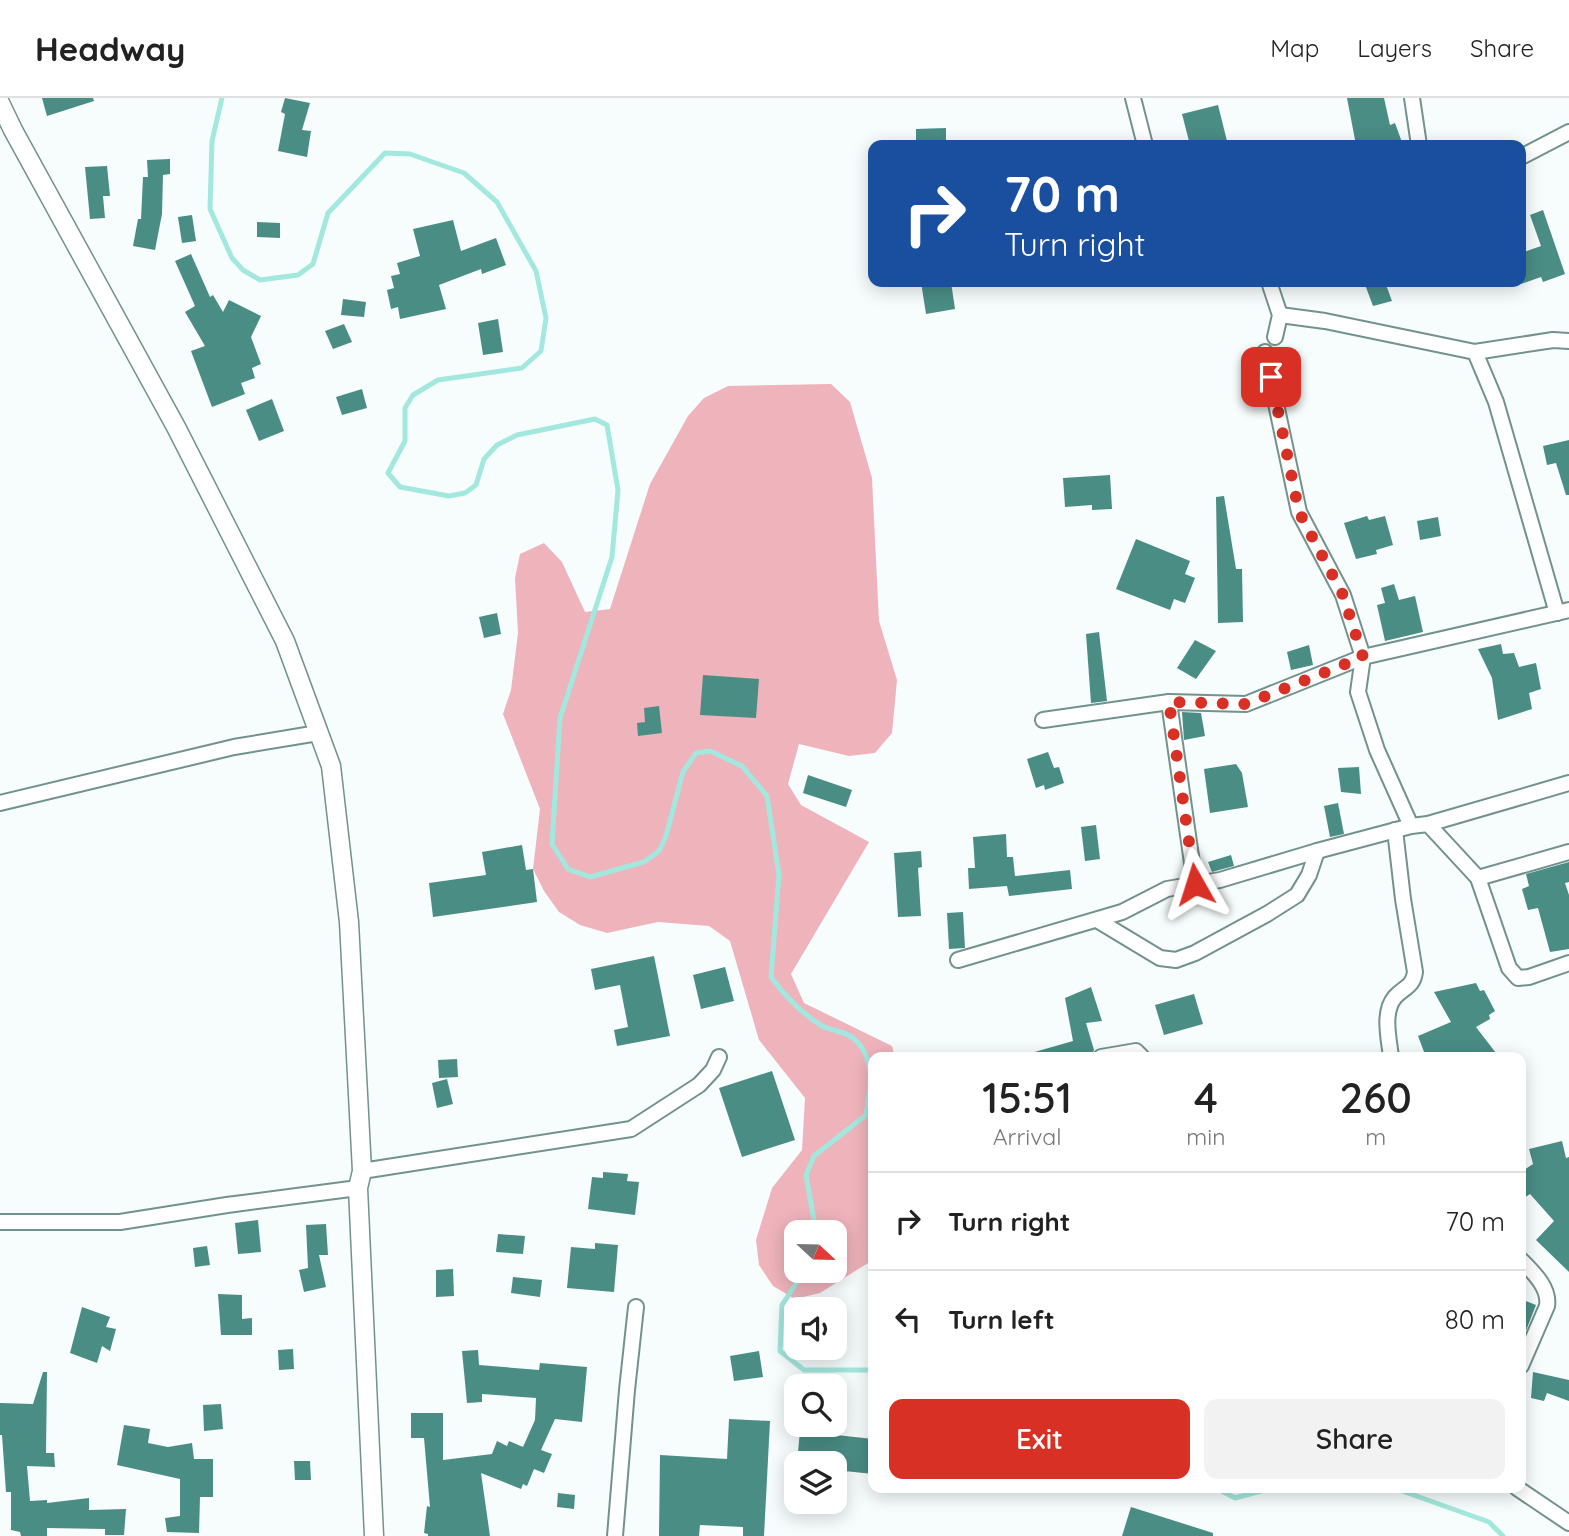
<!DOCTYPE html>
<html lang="en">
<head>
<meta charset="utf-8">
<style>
	:root { --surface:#fff; --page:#f2f2f2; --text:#222; --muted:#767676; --line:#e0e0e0; --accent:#d93025 }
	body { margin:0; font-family:Quicksand,sans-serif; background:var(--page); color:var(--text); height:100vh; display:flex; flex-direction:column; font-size:26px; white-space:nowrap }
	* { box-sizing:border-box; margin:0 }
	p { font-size:23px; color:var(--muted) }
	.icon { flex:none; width:38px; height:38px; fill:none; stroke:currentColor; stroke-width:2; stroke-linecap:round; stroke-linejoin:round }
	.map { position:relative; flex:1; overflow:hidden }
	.drawer { position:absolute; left:868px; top:954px; width:658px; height:441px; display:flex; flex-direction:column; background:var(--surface); border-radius:14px; box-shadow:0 4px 18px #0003 }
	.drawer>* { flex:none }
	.hud { position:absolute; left:868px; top:42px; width:658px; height:147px; border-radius:14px; box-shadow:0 4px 18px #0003; background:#1a4fa0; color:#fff; overflow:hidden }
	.needle { width:46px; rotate:112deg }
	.fabs { position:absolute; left:784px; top:1122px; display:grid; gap:14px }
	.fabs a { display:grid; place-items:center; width:63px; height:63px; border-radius:14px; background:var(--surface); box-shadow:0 4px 18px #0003; font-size:35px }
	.pin { position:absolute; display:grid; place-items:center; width:60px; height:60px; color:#fff; margin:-30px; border-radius:14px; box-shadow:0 4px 10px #0006 }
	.me { position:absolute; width:77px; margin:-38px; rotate:354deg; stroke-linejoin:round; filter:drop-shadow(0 0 5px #0008) }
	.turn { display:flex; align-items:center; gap:24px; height:147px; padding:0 21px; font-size:32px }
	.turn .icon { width:91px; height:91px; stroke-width:2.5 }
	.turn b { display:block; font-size:49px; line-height:60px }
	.eta { display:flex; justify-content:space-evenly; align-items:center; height:119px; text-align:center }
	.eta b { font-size:42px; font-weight:600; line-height:49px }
	.primary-button { display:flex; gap:14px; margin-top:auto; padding:14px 21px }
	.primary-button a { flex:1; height:80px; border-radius:14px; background:var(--accent); color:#fff; font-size:28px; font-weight:600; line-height:80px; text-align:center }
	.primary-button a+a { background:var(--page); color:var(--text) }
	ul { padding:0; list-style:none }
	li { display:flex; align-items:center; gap:21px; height:98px; padding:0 21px; border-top:2px solid var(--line) }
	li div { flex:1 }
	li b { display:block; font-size:26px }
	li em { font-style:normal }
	header { display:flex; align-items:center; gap:42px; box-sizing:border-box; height:98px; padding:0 35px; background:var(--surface); border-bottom:2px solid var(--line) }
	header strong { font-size:33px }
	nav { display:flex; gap:38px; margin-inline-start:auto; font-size:24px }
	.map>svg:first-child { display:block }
	.forest { fill:#efb3bb; fill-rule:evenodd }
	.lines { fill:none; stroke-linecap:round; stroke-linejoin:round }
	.stream { stroke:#a3e8de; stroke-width:5 }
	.building { fill:#4a8d85 }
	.minor-casing { stroke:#72928d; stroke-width:18 }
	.tertiary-casing { stroke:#72928d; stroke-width:21 }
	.minor { stroke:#fff; stroke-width:14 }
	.tertiary { stroke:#fff; stroke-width:18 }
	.route { stroke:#d93025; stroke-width:12; stroke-dasharray:0 21.6 }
</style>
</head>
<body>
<header>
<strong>Headway</strong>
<nav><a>Map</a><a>Layers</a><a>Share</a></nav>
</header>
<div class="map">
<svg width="1569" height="1438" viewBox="0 0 1569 1438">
	<rect width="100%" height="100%" fill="#f7fdfc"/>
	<path class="forest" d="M831,286L850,304L872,380L879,523L897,582L892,635L875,655L849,658L799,646L788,686L801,707L869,744L791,876L804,905L892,948L895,959H873V1162L820,1195L795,1201L773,1188L759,1167L756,1142L772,1090L802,1052L805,1000L759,942L730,843L709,828L658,824L607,835L580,827L559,814L544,793L533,771L540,711L503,616L511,592L518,535L515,480L520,456L544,445L562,464L585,514L610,511L650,386L688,318L704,300L728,288ZM796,1134H835V1172H796Z"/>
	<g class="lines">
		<g class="stream">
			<path d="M222,0L212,43L210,111L232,160L243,172L260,182L298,177L313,166L328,115L385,55L410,56L464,75L497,104L536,173L546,220L541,253L522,270L438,282L413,297L405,310V343L388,375L400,389L449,398L465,395L476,387L484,361L497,347L517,337L595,321L607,327L618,392L612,459L560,620L552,746L568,771L590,779L644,764L659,753L666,738L683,674L696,655L710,653L742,668L767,698L779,777L771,879C785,898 801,915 822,928C832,933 845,933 853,940C877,960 870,990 866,1017L814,1058L806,1077L816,1134"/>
			<path d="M805,1172L782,1207L780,1253L804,1272H873"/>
			<path d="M1216,1390L1235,1400L1273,1390"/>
			<path d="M1394,1390L1489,1424L1503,1438"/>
		</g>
	</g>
	<g class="building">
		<path d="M42,0H93L94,3L47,18Z"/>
		<path d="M285,0L310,5L302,32L311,33L307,59L278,53L285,16L281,14Z"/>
		<path d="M1347,0H1384L1390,27L1395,25L1403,47H1356Z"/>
		<path d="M1218,7L1228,47H1190L1182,16Z"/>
		<path d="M946,30V47H916V31Z"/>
		<path d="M170,61V76L163,77L162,116L155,152L133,148L138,121H141L143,79H148L147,62Z"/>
		<path d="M107,68L110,98H103L105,120L90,121L85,69Z"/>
		<path d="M1543,112L1565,176L1543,184L1541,179L1521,186V155L1541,148L1530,117Z"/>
		<path d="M192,117L196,143L182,145L178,119Z"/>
		<path d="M453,122L461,153L496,140L506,167L482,176L481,171L439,187L446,211L400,221L398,209L391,211L387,192L394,190L391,178L400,176L397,165L420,158L413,131Z"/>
		<path d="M257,124L280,125V140L257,139Z"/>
		<path d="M191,156L210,199L213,197L223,214L229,202L261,218L251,239L261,266L252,270L255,280L241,285L245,296L212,309L191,253L205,248L185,214L195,208L175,163Z"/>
		<path d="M921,184H951L955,211L926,216Z"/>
		<path d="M1364,184H1385L1392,203L1373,208Z"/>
		<path d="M343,201L366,204L364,219L341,217Z"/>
		<path d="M498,221L503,254L483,257L478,225Z"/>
		<path d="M344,226L352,244L333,251L325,233Z"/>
		<path d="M362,291L367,310L342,317L336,299Z"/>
		<path d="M272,301L284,333L259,343L246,312Z"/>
		<path d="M1569,342V397H1566L1556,365L1547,367L1543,348Z"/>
		<path d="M1110,377L1112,411L1092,412V407L1065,409L1063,380Z"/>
		<path d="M1224,398L1236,471H1242L1243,524L1218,525L1216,399Z"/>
		<path d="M1367,418L1369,422L1385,418L1393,447L1376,452L1377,456L1356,461L1344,425Z"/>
		<path d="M1438,419L1441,438L1420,442L1417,423Z"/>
		<path d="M1136,441L1190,463L1185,476L1195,480L1185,505L1174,501L1170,512L1116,491Z"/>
		<path d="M1394,486L1399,502L1415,498L1423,534L1385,543L1377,507L1385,505L1381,490Z"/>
		<path d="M497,515L501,536L484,540L479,519Z"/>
		<path d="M1099,534L1107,603L1091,605L1086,536Z"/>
		<path d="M1195,542L1216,553L1196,581L1177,570Z"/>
		<path d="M1501,546L1503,556L1514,555L1519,569L1536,565L1541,591L1529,595L1532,611L1498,622L1492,580L1478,551Z"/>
		<path d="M1309,547L1313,567L1291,572L1287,554Z"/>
		<path d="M703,577L759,581L756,620L700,617Z"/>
		<path d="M659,608L662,635L638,638L637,625L645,624L644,610Z"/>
		<path d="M1182,614L1201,615L1205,638L1184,642Z"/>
		<path d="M1048,654L1054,670L1059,669L1064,685L1045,692L1044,687L1036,690L1027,661Z"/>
		<path d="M1236,666L1242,675L1248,709L1210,715L1204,671Z"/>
		<path d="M1359,669L1361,696L1341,694L1338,670Z"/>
		<path d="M808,677L852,692L846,709L803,695Z"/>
		<path d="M1338,705L1344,736L1330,739L1324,708Z"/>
		<path d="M1096,727L1100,761L1085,763L1081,729Z"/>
		<path d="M1006,736L1007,759H1013L1015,778L1070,772L1072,791L1009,798L1007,788L969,791L968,770H975L973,739Z"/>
		<path d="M522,747L526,772L533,771L537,804L433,819L429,785L486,777L482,754Z"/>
		<path d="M921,753L922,769L918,770L921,818L898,819L894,755Z"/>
		<path d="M1231,757L1234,768L1212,774L1208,764Z"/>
		<path d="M1569,764V784L1565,785L1569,797V851L1550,854L1538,810L1528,812L1522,791L1529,788L1526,776Z"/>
		<path d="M963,814L965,850L949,851L947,815Z"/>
		<path d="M654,858L670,938L617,948L614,932L628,929L620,887L595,892L591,871Z"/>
		<path d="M725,869L734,903L701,911L693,877Z"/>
		<path d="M1476,885L1480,893L1484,892L1495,913L1489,917L1490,921L1476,929L1499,959H1426L1418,938L1451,924L1434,894Z"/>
		<path d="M1091,889L1102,923L1086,925L1094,952L1092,956L1082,959H1032L1031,955L1073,943L1065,900Z"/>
		<path d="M1194,896L1203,926L1164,937L1155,907Z"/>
		<path d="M457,961L458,979L439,980L438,962Z"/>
		<path d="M772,973L795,1042L742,1059L719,990Z"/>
		<path d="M447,981L453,1006L437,1010L432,985Z"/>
		<path d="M1562,1043L1566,1060L1569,1059V1174L1536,1142L1554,1123L1530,1096L1521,1102V1074L1533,1066L1529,1051Z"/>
		<path d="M603,1074L628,1076L627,1083L639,1084L635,1117L588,1111L592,1079L603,1080Z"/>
		<path d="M258,1122L261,1154L238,1156L235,1125Z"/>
		<path d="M326,1126L328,1157H319L326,1189L304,1194L299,1172L308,1170L306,1127Z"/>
		<path d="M498,1136L525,1138L523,1156L496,1154Z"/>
		<path d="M595,1145L618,1147L614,1194L567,1190L571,1149L595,1151Z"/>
		<path d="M207,1148L210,1167L195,1169L193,1150Z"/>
		<path d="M453,1171L454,1198L436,1199V1172Z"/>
		<path d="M513,1179L542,1182L540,1199L511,1195Z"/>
		<path d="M218,1196L242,1197V1221L252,1220V1237H221Z"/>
		<path d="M1521,1201L1536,1207L1522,1243L1521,1242Z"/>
		<path d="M82,1209L110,1219L106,1229L116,1231L110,1253L102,1248L97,1265L70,1255Z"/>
		<path d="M293,1251L294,1271L279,1272L278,1252Z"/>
		<path d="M478,1252L479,1267L539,1272L540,1265L587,1269L582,1324L555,1321L541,1352L552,1356L544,1375L534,1371L527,1388L523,1386L521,1391L481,1375L490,1438H428V1436L424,1435L427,1408L430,1409L424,1340H411V1315H443V1362L492,1356L497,1343L507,1348L509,1343L523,1349L535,1322L536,1300L482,1296V1304L467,1305L462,1253Z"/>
		<path d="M759,1253L763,1279L734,1283L730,1258Z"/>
		<path d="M43,1274H47L46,1355H54L55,1369L27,1368L30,1403L47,1402V1405L89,1400V1412L126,1411L124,1437H105V1431L47,1430V1438H21L20,1434L11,1432V1394H6L2,1337H0V1305L33,1306Z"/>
		<path d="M1533,1274L1569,1282V1303L1547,1295L1544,1303L1531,1300Z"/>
		<path d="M221,1306L223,1331L204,1333L203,1307Z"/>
		<path d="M729,1321L770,1323L764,1438H743V1429L700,1427L699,1438H659L660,1357L727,1361Z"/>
		<path d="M124,1327L150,1331L148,1345L168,1349L192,1345L194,1361H213V1399H200L199,1435L167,1434L165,1420L180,1418V1381L117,1367Z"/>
		<path d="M800,1333L873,1341V1376L835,1372V1365H797Z"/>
		<path d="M294,1363H310L311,1382H295Z"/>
		<path d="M558,1395L575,1397L574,1411L557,1409Z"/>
		<path d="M1131,1409L1213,1435V1438H1122Z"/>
	</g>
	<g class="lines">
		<defs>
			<g id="minor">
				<path d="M1133,0L1145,47"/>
				<path d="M1412,0L1419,47"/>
				<path d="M1521,59L1569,34"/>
				<path d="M1269,184L1280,217L1275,239"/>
				<path d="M1280,217L1325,223L1475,254L1553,242L1569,243"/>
				<path d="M1265,254L1299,414L1343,497L1363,559L1358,594L1377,652L1411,728"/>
				<path d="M1475,254L1496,304L1557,515"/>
				<path d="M1169,604L1195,786"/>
				<path d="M1043,622L1169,604L1246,606L1363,559L1569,512"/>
				<path d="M0,705L234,649L318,635"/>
				<path d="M1428,726L1478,780L1509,870L1518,880L1529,879L1569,865"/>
				<path d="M1478,780L1569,754"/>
				<path d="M1097,822L1160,860L1176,862L1195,855L1267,816L1297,797L1309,777L1317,753"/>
				<path d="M958,862L1122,814L1167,791L1220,782L1317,753L1411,728L1428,726L1569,685"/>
				<path d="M1101,959L1136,953L1142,959"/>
				<path d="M1391,959C1389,941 1382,914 1395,899C1404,889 1413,889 1415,874L1403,801L1395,732"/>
				<path d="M362,1073L631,1031L699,987L713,972L719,959"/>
				<path d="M0,1124H120L227,1107L358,1090"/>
				<path d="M1521,1162C1533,1174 1550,1190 1547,1208L1521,1268"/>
				<path d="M1517,1390L1569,1425"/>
				<path d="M615,1438L627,1292L636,1209"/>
			</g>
			<path id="tertiary" d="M0,5L13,32L176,329L285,543L331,668L349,824L362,1073L358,1090L374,1438"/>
		</defs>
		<use href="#minor" class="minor-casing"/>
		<use href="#tertiary" class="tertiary-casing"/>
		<use href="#minor" class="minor"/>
		<use href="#tertiary" class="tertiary"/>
	</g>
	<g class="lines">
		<path class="route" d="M1195,786L1169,604L1246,606L1363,559L1343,497L1299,414L1271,279"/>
	</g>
</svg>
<div class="fabs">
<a><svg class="needle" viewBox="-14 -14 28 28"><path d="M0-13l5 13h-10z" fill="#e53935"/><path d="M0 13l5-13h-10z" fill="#767676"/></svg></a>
<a><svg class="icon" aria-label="sound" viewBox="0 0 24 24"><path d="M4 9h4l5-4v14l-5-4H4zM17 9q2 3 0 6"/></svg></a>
<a><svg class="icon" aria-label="search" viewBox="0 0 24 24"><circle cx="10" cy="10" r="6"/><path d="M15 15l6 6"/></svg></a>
<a><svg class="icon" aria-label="layers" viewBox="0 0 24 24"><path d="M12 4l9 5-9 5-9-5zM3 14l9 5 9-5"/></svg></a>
</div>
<div class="pin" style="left:1271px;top:279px;background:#d93025"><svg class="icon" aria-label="arrive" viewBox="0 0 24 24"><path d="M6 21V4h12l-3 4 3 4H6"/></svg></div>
<svg class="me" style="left:1195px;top:786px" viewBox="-20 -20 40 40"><path d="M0-17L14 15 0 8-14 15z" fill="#d93025" stroke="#fff" stroke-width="4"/></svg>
<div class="hud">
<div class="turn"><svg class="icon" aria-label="right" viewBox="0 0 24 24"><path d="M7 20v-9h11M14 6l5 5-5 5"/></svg><div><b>70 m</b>Turn right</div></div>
</div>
<section class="drawer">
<div class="eta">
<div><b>15:51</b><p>Arrival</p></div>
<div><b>4</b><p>min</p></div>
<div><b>260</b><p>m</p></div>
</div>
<ul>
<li><svg class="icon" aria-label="right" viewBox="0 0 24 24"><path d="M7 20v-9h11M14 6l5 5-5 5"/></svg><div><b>Turn right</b></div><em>70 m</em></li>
<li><svg class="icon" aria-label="left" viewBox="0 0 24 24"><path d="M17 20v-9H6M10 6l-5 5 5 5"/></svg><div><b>Turn left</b></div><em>80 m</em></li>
</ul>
<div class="primary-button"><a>Exit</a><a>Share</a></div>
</section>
</div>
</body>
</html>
